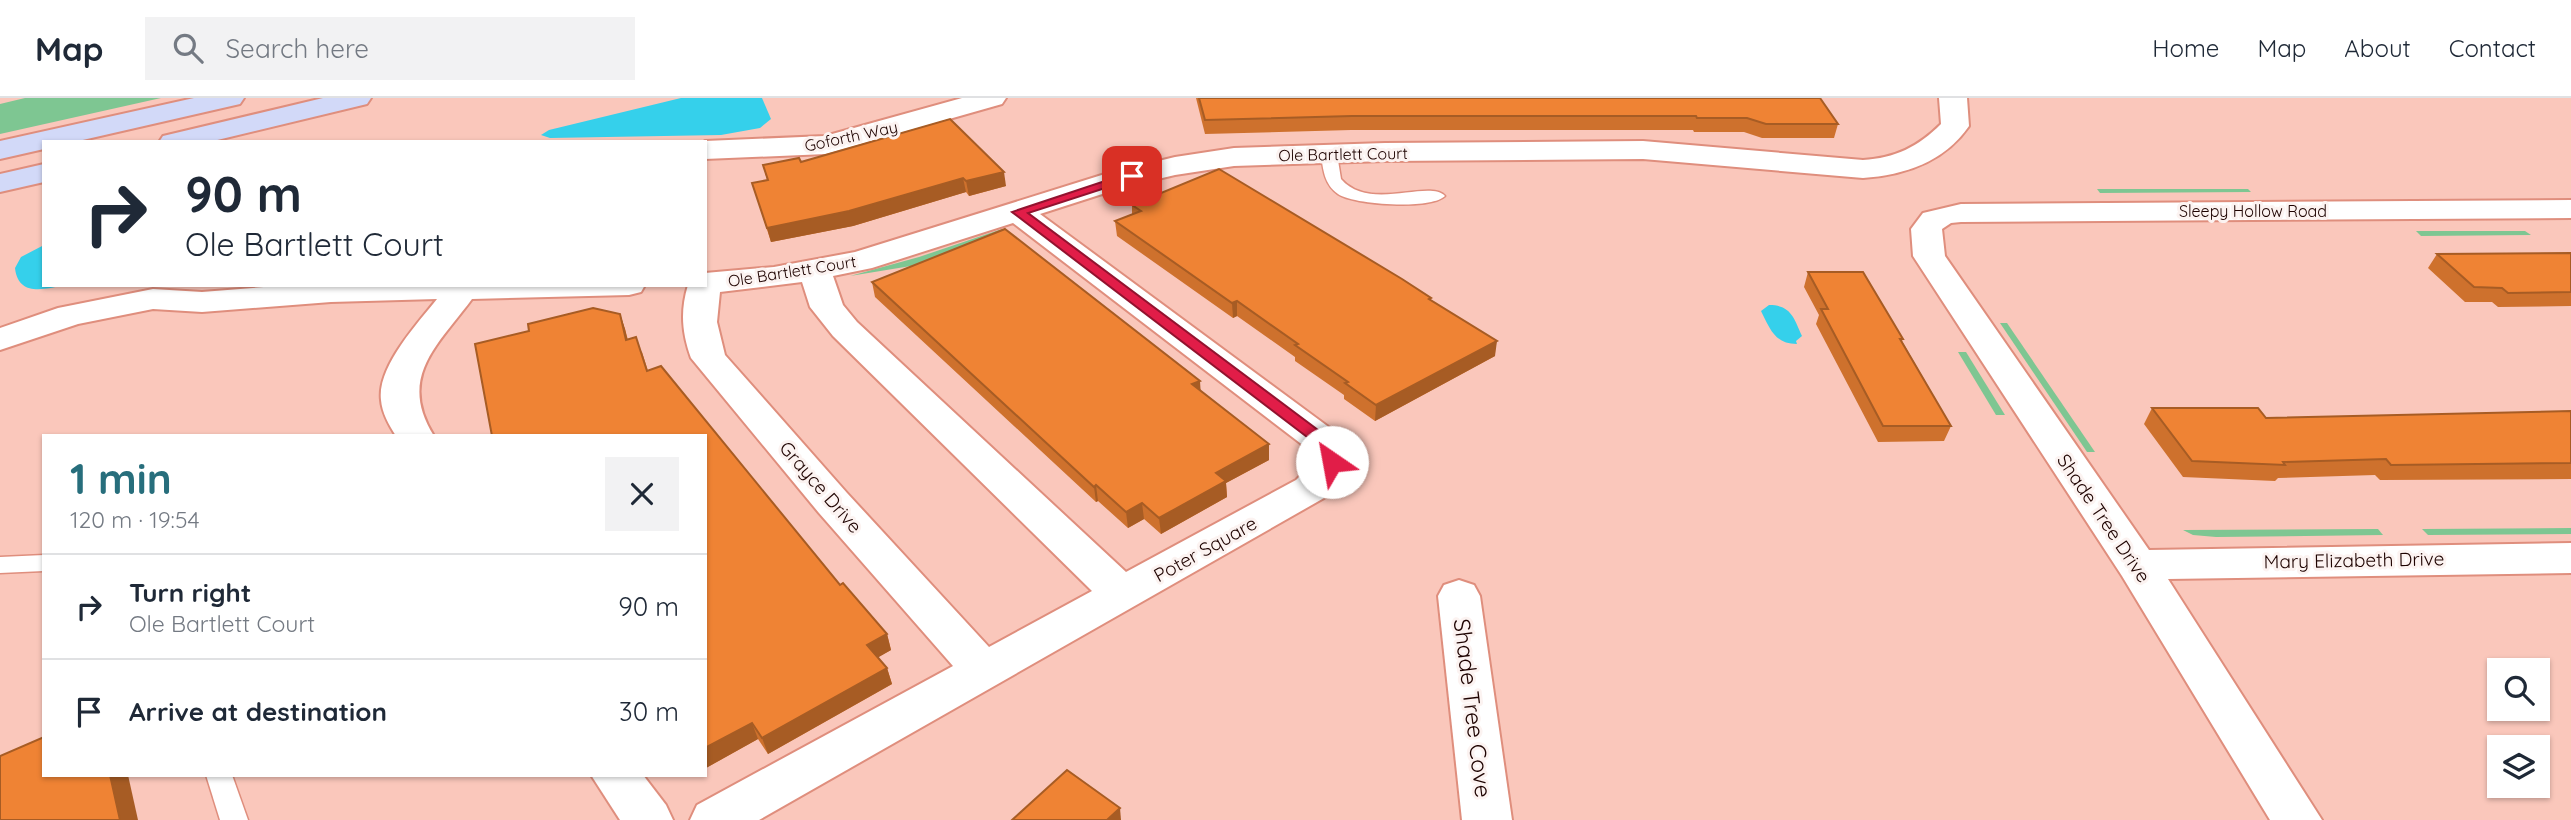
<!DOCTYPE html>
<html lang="en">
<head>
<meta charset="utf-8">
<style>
	:root { --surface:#fff; --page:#f2f2f3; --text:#1f2937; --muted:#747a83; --line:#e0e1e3; --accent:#276e7c }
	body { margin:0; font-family:Quicksand,sans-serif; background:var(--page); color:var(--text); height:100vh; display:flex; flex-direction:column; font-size:26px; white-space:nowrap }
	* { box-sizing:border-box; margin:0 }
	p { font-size:23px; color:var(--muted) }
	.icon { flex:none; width:38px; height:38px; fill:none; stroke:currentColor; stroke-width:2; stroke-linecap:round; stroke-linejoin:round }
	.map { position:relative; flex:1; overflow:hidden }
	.panel { position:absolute; left:42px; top:336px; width:665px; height:343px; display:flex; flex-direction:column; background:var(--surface); border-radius:0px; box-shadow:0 2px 5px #0004 }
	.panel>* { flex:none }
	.guide { position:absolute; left:42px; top:42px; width:665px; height:147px; border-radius:0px; box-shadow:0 2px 5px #0004; background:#fff; color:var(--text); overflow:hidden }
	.controls { position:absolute; left:2487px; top:560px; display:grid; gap:14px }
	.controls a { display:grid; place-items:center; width:63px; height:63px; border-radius:0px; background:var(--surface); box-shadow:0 2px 5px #0004; font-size:35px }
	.pin { position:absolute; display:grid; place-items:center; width:60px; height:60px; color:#fff; margin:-30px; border-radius:14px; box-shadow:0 4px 10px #0006 }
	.me { position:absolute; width:77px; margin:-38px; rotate:327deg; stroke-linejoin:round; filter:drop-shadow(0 0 5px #0008) }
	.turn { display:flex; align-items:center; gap:24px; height:147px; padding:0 28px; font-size:32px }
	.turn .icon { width:91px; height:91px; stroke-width:2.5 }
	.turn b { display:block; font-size:49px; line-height:60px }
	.round { display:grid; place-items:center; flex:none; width:74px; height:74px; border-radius:0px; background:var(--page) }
	.summary { display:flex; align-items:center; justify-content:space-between; height:119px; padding:0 28px }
	h1 { font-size:42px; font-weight:700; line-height:52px; color:var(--accent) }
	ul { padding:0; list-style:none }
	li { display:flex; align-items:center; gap:21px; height:105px; padding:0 28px; border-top:2px solid var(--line) }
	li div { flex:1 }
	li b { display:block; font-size:26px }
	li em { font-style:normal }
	header { display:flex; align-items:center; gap:42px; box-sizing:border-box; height:98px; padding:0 35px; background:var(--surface); border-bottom:2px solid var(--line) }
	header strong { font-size:33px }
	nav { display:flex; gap:38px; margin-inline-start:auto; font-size:24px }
	.search { width:490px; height:63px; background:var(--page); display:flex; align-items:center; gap:18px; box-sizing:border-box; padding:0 24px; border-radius:0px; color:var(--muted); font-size:26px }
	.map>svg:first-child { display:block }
	.green { fill:#7ec692 }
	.water { fill:#35d0eb }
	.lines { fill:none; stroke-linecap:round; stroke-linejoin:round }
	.service-casing { stroke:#df8e7d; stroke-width:3 }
	.minor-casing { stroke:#df8e7d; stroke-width:4 }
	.secondary-casing { stroke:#df8e7d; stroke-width:4 }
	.service { fill:#fff; fill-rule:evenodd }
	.minor { fill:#fff; fill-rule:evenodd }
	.secondary { fill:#d2d9f8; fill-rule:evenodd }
	.wall { fill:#ce712d }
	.shaded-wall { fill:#a75c24 }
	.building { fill:#ef8334; stroke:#a75c24; stroke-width:2 }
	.route { fill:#e11d48; stroke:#92132f; stroke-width:2 }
	.labels { text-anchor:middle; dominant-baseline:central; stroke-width:6; stroke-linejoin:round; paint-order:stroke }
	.far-street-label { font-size:16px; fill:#1e0301; stroke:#fcf3f1 }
	.street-label { font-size:19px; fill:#1e0301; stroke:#fcf3f1 }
	.near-street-label { font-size:23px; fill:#1e0301; stroke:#fcf3f1 }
</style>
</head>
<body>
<header>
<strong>Map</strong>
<div class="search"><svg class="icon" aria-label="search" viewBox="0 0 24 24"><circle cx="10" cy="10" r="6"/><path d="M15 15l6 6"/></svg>Search here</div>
<nav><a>Home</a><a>Map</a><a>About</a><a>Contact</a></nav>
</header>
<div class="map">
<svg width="2571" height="722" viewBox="0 0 2571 722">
	<rect width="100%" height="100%" fill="#fac7bb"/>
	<g class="green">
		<path d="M25,0H161L0,36V6Z"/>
		<path d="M2097,91H2248L2251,94L2100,95Z"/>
		<path d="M1002,131L1004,132L917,167L850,178L919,159Z"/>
		<path d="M2416,133H2525L2531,137L2421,138Z"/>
		<path d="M2000,225H2007L2095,354H2087Z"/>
		<path d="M1966,254L2005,317H1996L1958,254Z"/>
		<path d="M2571,430V436L2428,437L2422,431Z"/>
		<path d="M2378,431L2383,437L2216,439L2193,437L2183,432Z"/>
	</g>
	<g class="water">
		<path d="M681,0H762L771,21L760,30L721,37L550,40L541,37L549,32Z"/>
		<path d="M44,147V187H64C43,192 18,198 15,170L21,159Z"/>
		<path d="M1769,207C1791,207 1794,220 1802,238L1796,243L1797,246C1775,246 1770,231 1761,213Z"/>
	</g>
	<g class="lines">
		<defs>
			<g id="service">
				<path d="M1329,51L1337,56L1341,81C1369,114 1429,81 1445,98C1431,112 1354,107 1338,96C1324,86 1323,71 1321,56Z"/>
				<path d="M44,457V473L0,475V459Z"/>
				<path d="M206,677H232L248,722H220Z"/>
			</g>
			<g id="minor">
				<path d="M962,0H1006L1002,6L826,56L705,61V43L825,38Z"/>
				<path d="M1939,0H1967L1969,28C1944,64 1905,77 1863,80L1643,61L1385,63L1234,68L1175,77L1124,89L1040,116L1330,330C1358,359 1351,375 1324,400L759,722H690L697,707L953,568L819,415L691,260C682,235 680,213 688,187H705V175L774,169L855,154L1105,76L1175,59L1234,50L1385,45L1643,43L1863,62C1895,60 1918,49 1941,26ZM1013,125L1304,348L1311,360L1309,369L1296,382L1126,474L857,224L843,207L833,178L872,170ZM802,184L810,209L833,238L1092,493L989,549L847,395L725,257L717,224L720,194Z"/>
				<path d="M2571,102V120L1961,124L1951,125L1942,131L1945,158L2149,452L2571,445V475L2168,481L2322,722H2270L2122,478L1913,158L1911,131L1923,115L1961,106Z"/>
				<path d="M289,187H645L641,194L629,197L472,201C438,247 397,279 434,338H396C389,327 382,315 381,302C377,269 417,226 437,201L331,204L202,214L153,211L78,226L0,252V230L58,210L153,191L202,194Z"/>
				<path d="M1459,482L1474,487L1480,498L1512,722H1462L1438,498L1444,487Z"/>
				<path d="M591,677H643L666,707L673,722H620Z"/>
			</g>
			<g id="secondary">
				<path d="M194,0H244L240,6L74,44H44V51L0,61V43Z"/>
				<path d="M323,0H371L367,6L209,44H159L163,38Z"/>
				<path d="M44,66V84L0,94V76Z"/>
			</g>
		</defs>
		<use href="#service" class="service-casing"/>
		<use href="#minor" class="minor-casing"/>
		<use href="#secondary" class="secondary-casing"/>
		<use href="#service" class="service"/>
		<use href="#minor" class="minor"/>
		<use href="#secondary" class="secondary"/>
	</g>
	<g class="wall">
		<path d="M1196,0H1820L1838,26L1834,40H1762L1744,34H1694L1693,32H1351L1205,36Z"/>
		<path d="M950,21L1006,88L969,98L966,94L853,128L771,144L752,85L767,82L763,67L801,64Z"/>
		<path d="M1132,107L1431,200V202L1495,258L1375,323L1344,301V297L1295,263V259L1237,218L1233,220L1117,138L1115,123L1132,116Z"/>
		<path d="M2571,155V208L2498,209L2492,204H2465L2428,170L2437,156Z"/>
		<path d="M1808,174L1903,241L1902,243L1951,328L1944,343L1878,344L1816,226L1819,217L1804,189Z"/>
		<path d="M872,184L1200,283V293L1269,362L1226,385L1227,399L1161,436L1144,421L1128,430L1098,403L1096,404L875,199Z"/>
		<path d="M620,216L625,231L628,242L642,254L648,273L840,487L887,536L891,552L878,559L887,570L892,586L768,656L758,641L706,670L705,668V338H492Z"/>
		<path d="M2152,310L2266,320L2571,313V381L2380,382L2375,377L2278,380L2275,383L2183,379L2144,326Z"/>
	</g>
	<g class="shaded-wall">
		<path d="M1004,74L1006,88L969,98L966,83Z"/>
		<path d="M963,80L966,94L853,128L771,144L767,130Z"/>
		<path d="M1237,203V218L1233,220L1232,205Z"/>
		<path d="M620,216L625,231L631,257L626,242Z"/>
		<path d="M1497,243L1495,258L1375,323L1376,307Z"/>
		<path d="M1200,283L1201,298L1192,286Z"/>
		<path d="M1269,346V362L1226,385L1227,399L1161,436L1159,420L1216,375Z"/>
		<path d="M1096,387L1098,403L1096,404L1094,389Z"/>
		<path d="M1142,405L1144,421L1128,430L1126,414Z"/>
		<path d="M887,536L891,552L872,563L867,547Z"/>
		<path d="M887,570L892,586L768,656L762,640Z"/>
		<path d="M752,625L758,641L706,670L705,650Z"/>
		<path d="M110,677H128L138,722H120Z"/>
		<path d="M1120,710L1121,722H1107Z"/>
	</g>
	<g class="building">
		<path d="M1199,0H1820L1838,26H1766L1747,20H1697L1696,18H1352L1205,22Z"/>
		<path d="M950,21L1004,74L966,83L963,80L849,113L767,130L752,85L768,82L763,67L799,60L801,64Z"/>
		<path d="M1219,71L1402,181L1431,200L1429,201L1497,243L1376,307L1345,285L1348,284L1295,247L1298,246L1237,203L1232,205L1115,123L1141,113L1132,107Z"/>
		<path d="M1005,131L1200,283L1192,286L1269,346L1216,375L1226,383L1159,420L1142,405L1126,414L1096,387L1094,389L872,184Z"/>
		<path d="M2571,155V194L2508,195L2502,190L2474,189L2437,156Z"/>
		<path d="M1808,174H1863L1903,241H1900L1951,328H1883L1821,211H1828Z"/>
		<path d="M593,210L620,216L626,242L636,239L647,273L661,268L840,487L843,485L887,536L867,547L887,570L762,640L752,625L705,650V338H492L475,246L529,233L528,226Z"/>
		<path d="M2152,310H2258L2266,320L2571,313V365L2391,367L2386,361L2283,364L2285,367L2192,363Z"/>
		<path d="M44,639V677H110L120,722H0V658Z"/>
		<path d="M1067,672L1120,710L1107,722H1012Z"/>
	</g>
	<path class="route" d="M1132,74L1136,75V80L1028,115L1322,335L1333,346L1340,364L1337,367H1326L1318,348L1311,342L1012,114Z"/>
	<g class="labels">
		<g class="far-street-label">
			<text transform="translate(851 38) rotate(-12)">Goforth Way</text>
			<text transform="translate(1343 56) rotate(-1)">Ole Bartlett Court</text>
			<text x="2253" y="113">Sleepy Hollow Road</text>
			<text transform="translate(792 173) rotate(-9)">Ole Bartlett Court</text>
		</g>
		<g class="street-label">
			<text transform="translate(821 389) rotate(49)">Grayce Drive</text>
			<text transform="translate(2104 420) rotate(56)">Shade Tree Drive</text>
			<text transform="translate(1205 451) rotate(-29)">Poter Square</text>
			<text transform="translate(2354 462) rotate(-1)">Mary Elizabeth Drive</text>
		</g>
		<g class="near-street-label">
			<text transform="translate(1473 610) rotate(83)">Shade Tree Cove</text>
		</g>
	</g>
</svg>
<div class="controls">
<a><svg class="icon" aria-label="search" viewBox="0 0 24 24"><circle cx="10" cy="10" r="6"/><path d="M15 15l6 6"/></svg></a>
<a><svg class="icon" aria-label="layers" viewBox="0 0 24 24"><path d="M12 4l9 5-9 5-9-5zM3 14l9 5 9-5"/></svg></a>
</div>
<div class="pin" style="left:1132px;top:78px;background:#d93025"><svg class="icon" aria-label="arrive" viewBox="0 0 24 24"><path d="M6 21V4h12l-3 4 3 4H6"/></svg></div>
<svg class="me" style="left:1332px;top:364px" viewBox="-20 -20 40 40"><circle r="19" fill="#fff"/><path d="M0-13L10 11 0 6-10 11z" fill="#e11d48"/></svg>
<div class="guide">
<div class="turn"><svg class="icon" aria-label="right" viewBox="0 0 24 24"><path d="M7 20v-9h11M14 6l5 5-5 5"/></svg><div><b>90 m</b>Ole Bartlett Court</div></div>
</div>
<section class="panel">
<div class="summary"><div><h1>1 min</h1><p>120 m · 19:54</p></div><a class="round"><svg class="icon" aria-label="close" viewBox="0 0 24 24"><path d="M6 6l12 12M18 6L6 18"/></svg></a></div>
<ul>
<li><svg class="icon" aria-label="right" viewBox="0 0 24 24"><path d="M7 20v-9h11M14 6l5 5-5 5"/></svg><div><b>Turn right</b><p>Ole Bartlett Court</p></div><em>90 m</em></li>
<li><svg class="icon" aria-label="arrive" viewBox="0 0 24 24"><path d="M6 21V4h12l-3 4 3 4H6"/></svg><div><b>Arrive at destination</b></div><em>30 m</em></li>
</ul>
</section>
</div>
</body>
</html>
